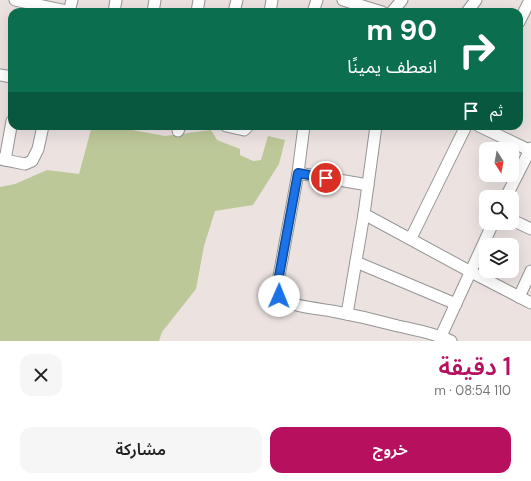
<!DOCTYPE html>
<html lang="ar">
<head>
<meta charset="utf-8">
<style>
	:root { --surface:#fff; --page:#f6f6f6; --text:#222; --muted:#767676; --accent:#b6105f }
	body { margin:0; font-family:"DM Sans","Noto Sans Arabic",sans-serif; background:var(--page); color:var(--text); direction:rtl; height:100vh; display:flex; flex-direction:column; font-size:15px; white-space:nowrap }
	* { box-sizing:border-box; margin:0 }
	p { font-size:13px; color:var(--muted) }
	.icon { flex:none; width:22px; height:22px; fill:none; stroke:currentColor; stroke-width:2; stroke-linecap:round; stroke-linejoin:round }
	.map { position:relative; height:341px; overflow:hidden; direction:ltr }
	.panel { display:flex; flex-direction:column; background:var(--surface); flex:1 }
	.panel>* { flex:none }
	.top-card { position:absolute; left:8px; top:8px; width:515px; height:122px; border-radius:12px; box-shadow:0 4px 16px #0002; direction:rtl; background:#0b6e4f; color:#fff; overflow:hidden }
	.needle { width:26px; rotate:169deg }
	.controls { position:absolute; left:479px; top:142px; display:grid; gap:8px }
	.controls a { display:grid; place-items:center; width:40px; height:40px; border-radius:8px; background:var(--surface); box-shadow:0 4px 16px #0002; font-size:20px }
	.pin { position:absolute; display:grid; place-items:center; width:34px; height:34px; color:#fff; margin:-17px; border:2px solid #fff; border-radius:50%; box-shadow:0 1px 4px #0007 }
	.me { position:absolute; width:44px; margin:-22px; rotate:1deg; stroke-linejoin:round; filter:drop-shadow(0 0 3px #0008) }
	.turn { display:flex; align-items:center; gap:14px; height:84px; padding:0 20px; font-size:18px }
	.turn .icon { width:52px; height:52px; stroke-width:2.5 }
	.turn b { display:block; font-size:28px; line-height:34px }
	.then { display:flex; align-items:center; height:38px; padding:0 20px; background:#0003; gap:8px; font-size:15px }
	.round { display:grid; place-items:center; flex:none; width:42px; height:42px; border-radius:12px; background:var(--page) }
	.head { display:flex; align-items:center; justify-content:space-between; height:68px; padding:0 20px }
	h1 { font-size:24px; font-weight:600; line-height:30px; color:var(--accent) }
	.button { display:flex; gap:8px; margin-top:auto; padding:8px 20px }
	.button a { flex:1; height:46px; border-radius:12px; background:var(--accent); color:#fff; font-size:16px; font-weight:600; line-height:46px; text-align:center }
	.button a+a { background:var(--page); color:var(--text) }
	.map>svg:first-child { display:block }
	.forest { fill:#bdc899 }
	.lines { fill:none; stroke-linecap:round; stroke-linejoin:round }
	.street-casing { stroke:#959595; stroke-width:13 }
	.street { stroke:#fff; stroke-width:11 }
	.route-casing { stroke:#114b97; stroke-width:10 }
	.route { stroke:#1a73e8; stroke-width:7 }
</style>
</head>
<body>
<div class="map">
<svg width="531" height="341" viewBox="0 0 531 341">
	<rect width="100%" height="100%" fill="#ece3e1"/>
	<path class="forest" d="M92,126H111L165,136L211,130L217,140L240,149V155L253,161L261,160L268,136L285,140L279,164L253,205L215,211L204,246L196,289L162,332L159,341H0V187L15,184L47,170L79,174Z"/>
	<g class="lines">
		<defs>
			<g id="street">
				<path d="M15,0L71,12"/>
				<path d="M343,0L382,12"/>
				<path d="M69,12L72,0"/>
				<path d="M114,12L116,0"/>
				<path d="M153,12L155,0"/>
				<path d="M197,12L199,0"/>
				<path d="M234,12L237,0"/>
				<path d="M270,12L272,0"/>
				<path d="M313,12L317,0"/>
				<path d="M392,12L402,0"/>
				<path d="M467,12L476,0"/>
				<path d="M519,22L530,0"/>
				<path d="M0,75L12,77"/>
				<path d="M226,126L244,130L248,126"/>
				<path d="M304,126L298,173L279,276C278,283 275,294 281,299C290,306 321,309 332,311C354,315 376,320 398,326C416,330 434,333 451,341"/>
				<path d="M479,126L531,151"/>
				<path d="M178,131L180,126"/>
				<path d="M0,159L25,164L32,161L38,149L43,126"/>
				<path d="M5,160L12,121"/>
				<path d="M298,173L368,185"/>
				<path d="M506,197L531,148"/>
				<path d="M364,214L471,272L531,303"/>
				<path d="M512,220L531,229"/>
				<path d="M411,238L466,126"/>
				<path d="M356,262L456,304"/>
				<path d="M519,297L531,271"/>
				<path d="M347,314L364,214L376,126"/>
				<path d="M441,336L493,223"/>
			</g>
		</defs>
		<use href="#street" class="street-casing"/>
		<use href="#street" class="street"/>
	</g>
	<g class="lines">
		<defs>
			<path id="route" d="M279,296L277,291L279,276L298,173L326,178"/>
		</defs>
		<use href="#route" class="route-casing"/>
		<use href="#route" class="route"/>
	</g>
</svg>
<div class="controls">
<a><svg class="needle" viewBox="-14 -14 28 28"><path d="M0-13l5 13h-10z" fill="#e53935"/><path d="M0 13l5-13h-10z" fill="#767676"/></svg></a>
<a><svg class="icon" aria-label="search" viewBox="0 0 24 24"><circle cx="10" cy="10" r="6"/><path d="M15 15l6 6"/></svg></a>
<a><svg class="icon" aria-label="layers" viewBox="0 0 24 24"><path d="M12 4l9 5-9 5-9-5zM3 14l9 5 9-5"/></svg></a>
</div>
<div class="pin" style="left:326px;top:178px;background:#d93025"><svg class="icon" aria-label="arrive" viewBox="0 0 24 24"><path d="M6 21V4h12l-3 4 3 4H6"/></svg></div>
<svg class="me" style="left:279px;top:296px" viewBox="-20 -20 40 40"><circle r="19" fill="#fff"/><path d="M0-13L10 11 0 6-10 11z" fill="#1a73e8"/></svg>
<div class="top-card">
<div class="turn"><svg class="icon" aria-label="right" viewBox="0 0 24 24"><path d="M7 20v-9h11M14 6l5 5-5 5"/></svg><div><b>90 m</b>انعطف يمينًا</div></div>
<div class="then">ثم<svg class="icon" aria-label="arrive" viewBox="0 0 24 24"><path d="M6 21V4h12l-3 4 3 4H6"/></svg></div>
</div>
</div>
<section class="panel">
<div class="head"><div><h1>1 دقيقة</h1><p>110 m · 08:54</p></div><a class="round"><svg class="icon" aria-label="close" viewBox="0 0 24 24"><path d="M6 6l12 12M18 6L6 18"/></svg></a></div>
<div class="button"><a>خروج</a><a>مشاركة</a></div>
</section>
</body>
</html>
